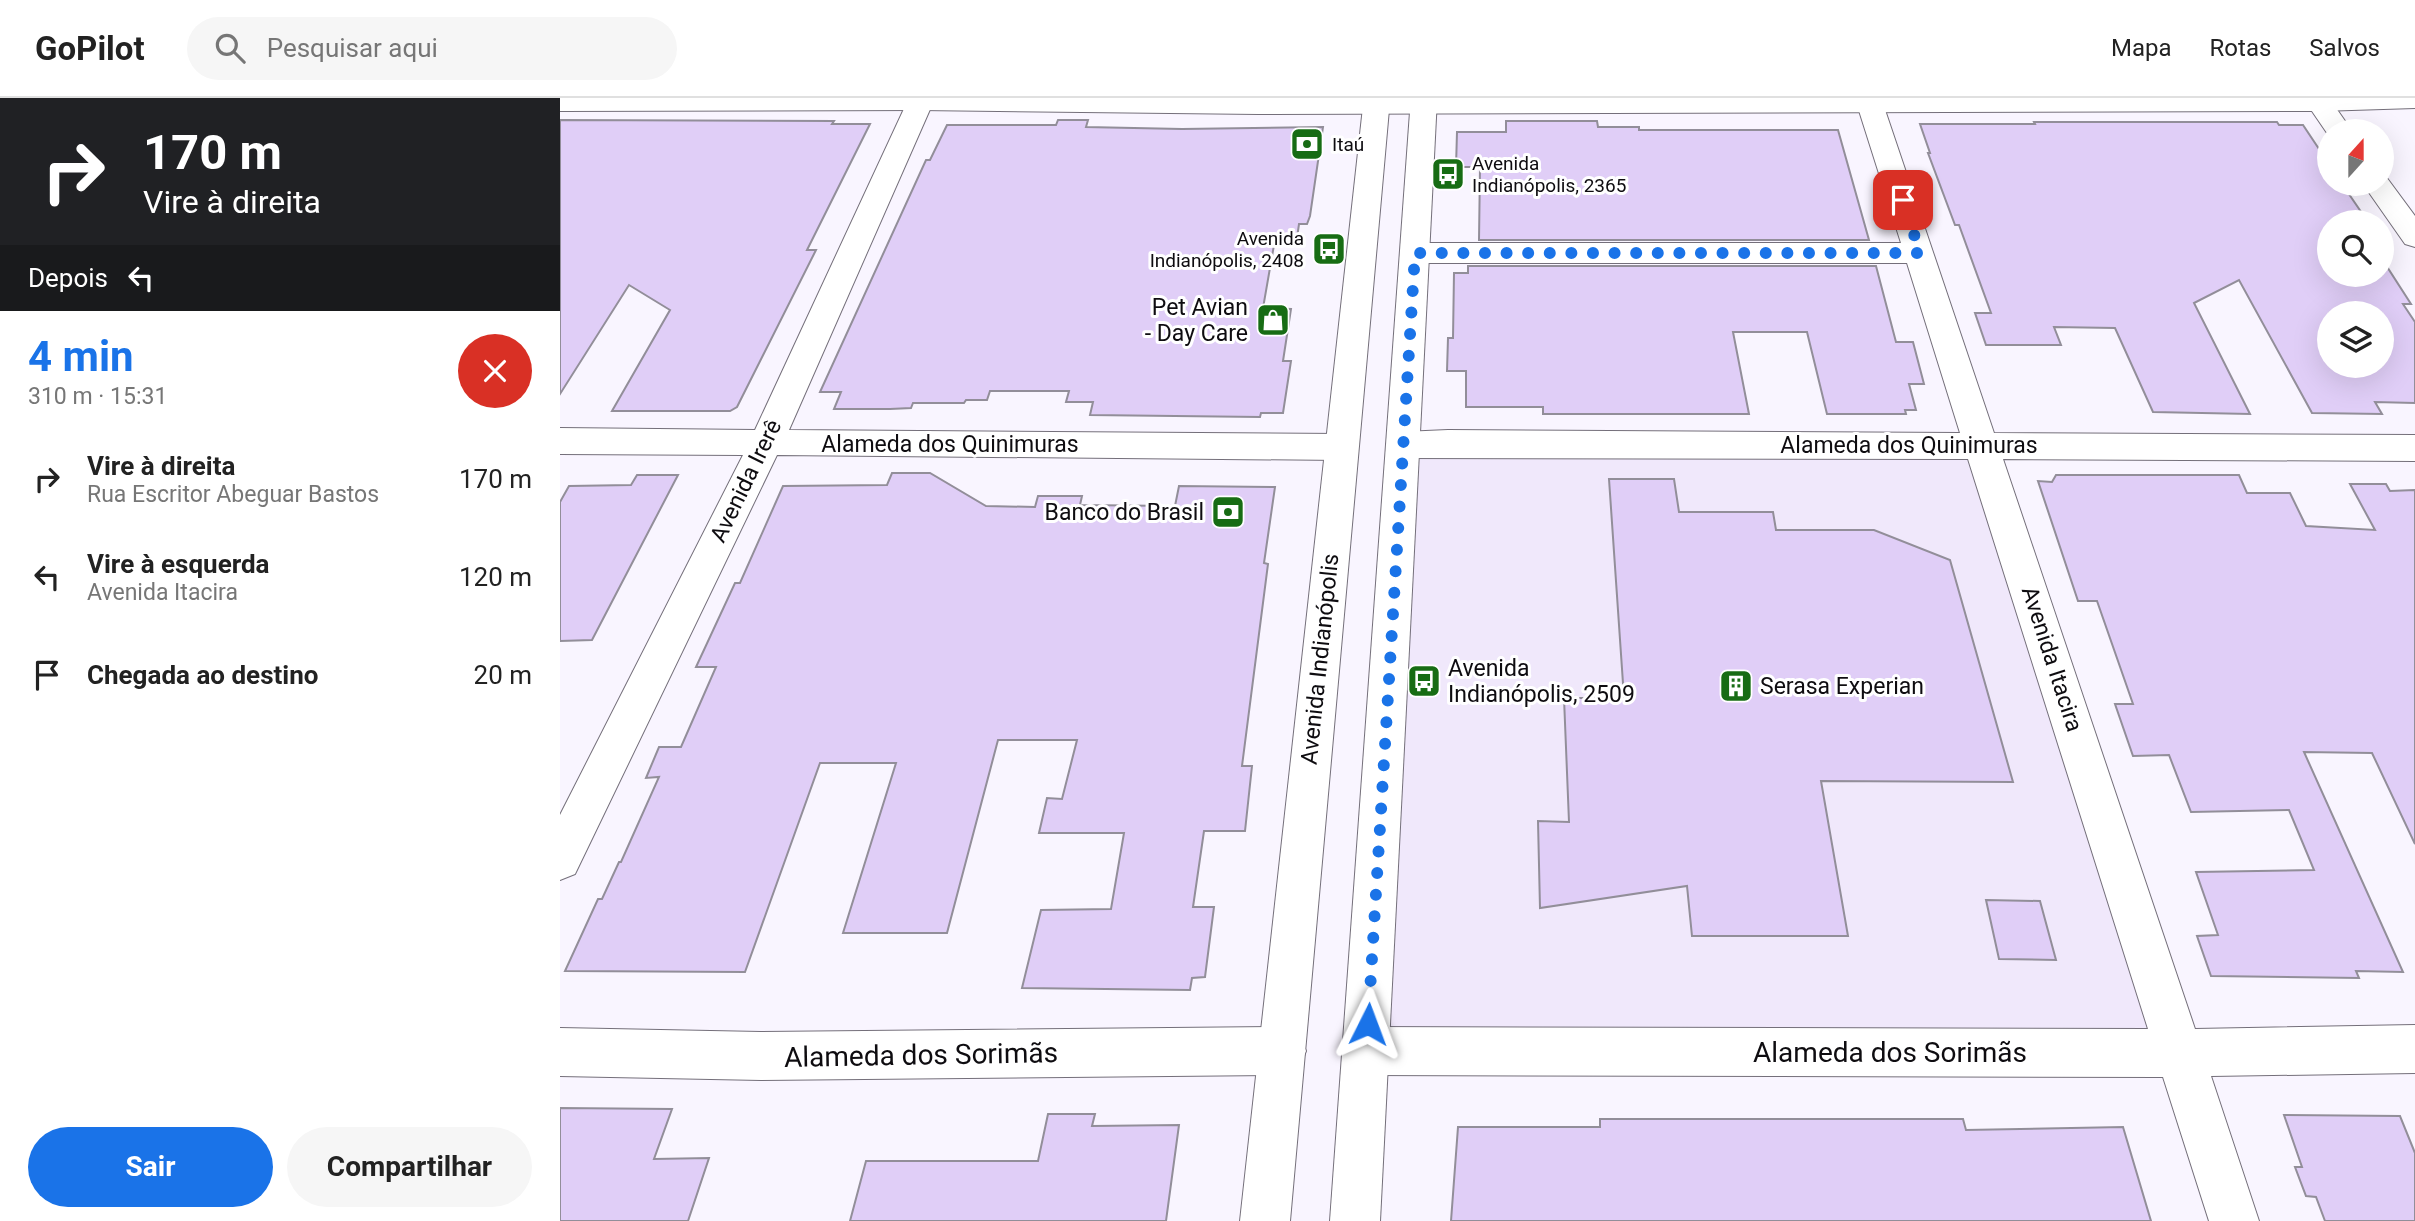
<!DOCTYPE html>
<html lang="pt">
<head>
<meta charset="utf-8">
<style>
	:root { --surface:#fff; --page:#f6f6f6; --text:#222; --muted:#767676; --line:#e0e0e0; --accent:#1a73e8 }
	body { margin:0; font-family:Roboto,sans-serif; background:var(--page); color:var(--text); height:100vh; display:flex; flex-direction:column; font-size:26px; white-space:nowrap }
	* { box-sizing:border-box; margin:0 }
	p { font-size:23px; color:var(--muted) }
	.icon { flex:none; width:38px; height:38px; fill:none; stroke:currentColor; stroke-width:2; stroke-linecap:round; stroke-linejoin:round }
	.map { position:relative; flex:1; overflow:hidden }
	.details { display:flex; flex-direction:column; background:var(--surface); width:560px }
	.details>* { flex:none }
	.guide { background:#202124; color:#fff; overflow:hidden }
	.needle { width:46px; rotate:21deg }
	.controls { position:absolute; left:1757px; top:21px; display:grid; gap:14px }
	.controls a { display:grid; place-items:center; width:77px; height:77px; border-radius:50%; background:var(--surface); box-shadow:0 7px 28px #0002; font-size:35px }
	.pin { position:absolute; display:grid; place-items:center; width:60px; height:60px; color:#fff; margin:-30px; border-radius:14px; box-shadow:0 4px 10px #0006 }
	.me { position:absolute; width:77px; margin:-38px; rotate:3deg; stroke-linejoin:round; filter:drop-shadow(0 0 5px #0008) }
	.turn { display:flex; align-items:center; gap:24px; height:147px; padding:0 28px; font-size:32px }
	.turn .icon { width:91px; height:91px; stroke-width:2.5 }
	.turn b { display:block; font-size:49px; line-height:60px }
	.then { display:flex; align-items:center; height:66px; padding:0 28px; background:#0003; gap:14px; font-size:26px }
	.round { display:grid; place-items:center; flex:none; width:74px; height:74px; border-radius:37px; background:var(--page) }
	.head { display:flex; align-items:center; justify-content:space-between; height:119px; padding:0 28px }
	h1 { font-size:42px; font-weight:700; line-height:52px; color:var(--accent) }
	.action { display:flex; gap:14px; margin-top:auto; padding:14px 28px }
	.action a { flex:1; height:80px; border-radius:42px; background:var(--accent); color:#fff; font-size:28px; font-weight:700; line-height:80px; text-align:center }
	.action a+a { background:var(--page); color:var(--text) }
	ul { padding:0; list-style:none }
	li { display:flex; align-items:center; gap:21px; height:98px; padding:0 28px }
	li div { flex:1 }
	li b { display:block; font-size:26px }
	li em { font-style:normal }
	header { display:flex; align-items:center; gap:42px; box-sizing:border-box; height:98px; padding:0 35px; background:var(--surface); border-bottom:2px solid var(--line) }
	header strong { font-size:33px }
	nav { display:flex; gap:38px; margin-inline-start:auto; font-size:24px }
	.search { width:490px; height:63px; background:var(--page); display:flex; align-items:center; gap:18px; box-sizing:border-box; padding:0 24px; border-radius:38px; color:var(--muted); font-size:26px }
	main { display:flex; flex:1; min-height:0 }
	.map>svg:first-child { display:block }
	.built { fill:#f0e8fb }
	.building { fill:#e0cef7; stroke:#928e99; stroke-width:2; fill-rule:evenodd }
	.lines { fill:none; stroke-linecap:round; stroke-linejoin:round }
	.street-casing { stroke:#746f7a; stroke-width:2 }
	.secondary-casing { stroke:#746f7a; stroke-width:2 }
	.primary-casing { stroke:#746f7a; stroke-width:2 }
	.street { fill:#fff; fill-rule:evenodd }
	.secondary { fill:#fff; fill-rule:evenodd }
	.primary { fill:#fff; fill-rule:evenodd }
	.route { stroke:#1a73e8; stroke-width:12; stroke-dasharray:0 21.6 }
	.labels { text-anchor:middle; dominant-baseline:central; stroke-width:6; stroke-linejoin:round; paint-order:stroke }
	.far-poi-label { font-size:19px; fill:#0e0c10; stroke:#fff; text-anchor:start }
	.poi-label { font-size:23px; fill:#0e0c10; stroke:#fff; text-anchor:end }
	.street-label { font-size:23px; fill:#0e0c10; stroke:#fff }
	.near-street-label { font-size:28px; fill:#0e0c10; stroke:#fff }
</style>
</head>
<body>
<header>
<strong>GoPilot</strong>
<div class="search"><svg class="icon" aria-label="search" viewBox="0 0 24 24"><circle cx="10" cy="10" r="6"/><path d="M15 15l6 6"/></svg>Pesquisar aqui</div>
<nav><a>Mapa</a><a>Rotas</a><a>Salvos</a></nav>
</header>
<main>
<section class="details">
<div class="guide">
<div class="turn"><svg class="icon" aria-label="right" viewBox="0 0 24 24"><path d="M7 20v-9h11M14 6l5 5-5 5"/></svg><div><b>170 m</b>Vire à direita</div></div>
<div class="then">Depois<svg class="icon" aria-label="left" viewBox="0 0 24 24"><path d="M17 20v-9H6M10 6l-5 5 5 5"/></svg></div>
</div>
<div class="head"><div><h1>4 min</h1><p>310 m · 15:31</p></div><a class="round" style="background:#d93025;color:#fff"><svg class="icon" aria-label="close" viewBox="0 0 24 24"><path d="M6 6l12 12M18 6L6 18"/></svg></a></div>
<ul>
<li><svg class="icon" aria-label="right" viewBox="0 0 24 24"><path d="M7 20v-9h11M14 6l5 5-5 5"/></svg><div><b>Vire à direita</b><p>Rua Escritor Abeguar Bastos</p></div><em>170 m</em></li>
<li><svg class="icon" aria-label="left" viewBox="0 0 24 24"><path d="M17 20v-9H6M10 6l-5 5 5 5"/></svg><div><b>Vire à esquerda</b><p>Avenida Itacira</p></div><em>120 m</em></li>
<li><svg class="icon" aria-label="arrive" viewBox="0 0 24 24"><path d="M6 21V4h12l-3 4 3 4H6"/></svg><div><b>Chegada ao destino</b></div><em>20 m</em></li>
</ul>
<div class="action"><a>Sair</a><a>Compartilhar</a></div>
</section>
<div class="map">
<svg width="1855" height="1123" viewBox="0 0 1855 1123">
	<rect width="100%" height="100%" fill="#f9f5ff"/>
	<path class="built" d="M860,354L1414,358L1602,940L825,939Z"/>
	<g class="building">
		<path d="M0,22L274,23L272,26H310L247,152H256L177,309L170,313H52L110,212L69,187L0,296Z"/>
		<path d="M498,22H528L526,29L622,31L763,29L750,118L747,126H739L736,147H714L703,210L731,211L723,263H731L723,315H701L700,319L530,317L533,304H506L509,293H430L427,302H406L404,305H353L351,310L330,311H274L281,294H260L366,62H370L387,27H496Z"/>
		<path d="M946,23H1037L1038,29H1079V32H1278L1309,142H919L920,69H896L897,34H946Z"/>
		<path d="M1474,24H1717L1719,27H1743L1769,66V86H1782L1808,124H1769V177H1822V161L1851,206H1843L1855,224V305L1815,304L1822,316L1752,315L1679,182L1634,205L1690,316L1593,314L1555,230L1494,229L1501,247H1426L1415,215H1431L1399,127H1395L1368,55H1370L1360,26H1475ZM1769,215H1822V268H1769Z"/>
		<path d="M908,168H1316L1336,244H1353L1364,286H1349L1356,312H1345L1346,316H1267L1247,234H1173L1189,316H983V309H906V273H887L888,240H893L894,175H908Z"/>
		<path d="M332,375H370L426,408L475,409L478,398H522L520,407L615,408L619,388L715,389L704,465L708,466L682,668H692L685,733H644L633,809H654L645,879L632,880L630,892L462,890L481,812L551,811L564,735H479L487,700L502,701L517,642H438L387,835H283L336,665H260L185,874L5,873L38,801H42L59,764H61L99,679L86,680L99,649H121L156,569H136L175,485H180L223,388L327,387Z"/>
		<path d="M77,377H118L32,542L0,543V404L9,388L71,387Z"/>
		<path d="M1496,377H1679L1687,395H1730L1746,428L1815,432L1790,386H1826L1830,393L1855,392V746L1812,655L1744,654L1843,874L1796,873L1799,880L1651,878L1637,838L1658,837L1636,774L1754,772L1729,712L1631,714L1609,657L1573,658L1555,606H1573L1537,503H1518L1478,383L1492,384Z"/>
		<path d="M1049,381H1114L1119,414H1213L1216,432H1314L1390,462L1453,684L1261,683L1288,838H1132L1127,788L980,810L978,723L1009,724L1004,600H1064Z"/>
		<path d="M1426,802L1480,803L1496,862L1439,861Z"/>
		<path d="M0,1010L112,1011L94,1061L149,1060L128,1123H0Z"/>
		<path d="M488,1016H535L532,1028L619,1027L606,1123H290L306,1063H478Z"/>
		<path d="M1724,1017L1840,1018L1855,1055V1123H1765L1756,1099L1746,1098L1735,1069H1742Z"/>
		<path d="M1040,1021H1403L1406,1032L1563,1029L1591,1123H891L898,1029H1040Z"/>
	</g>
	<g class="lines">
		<defs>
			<g id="street">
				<path d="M349,0H375L229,332L781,336L793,340L798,349L793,358L781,362L217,357L15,776L0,782V717L183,357L0,356V330L195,332Z"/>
				<path d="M1295,0H1321L1434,335L1855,337V363L1443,361L1635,931L1855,927V975L1651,978L1699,1123H1649L1603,979L806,977L789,970L782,953L789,936L806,929L1588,931L1408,361L843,360L831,356L826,347L831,338L843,334L888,332L1400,335L1347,165H855L845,162L840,155L845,148L855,145H1341Z"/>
				<path d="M1743,0H1769L1792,33H1769V38Z"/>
				<path d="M1822,78L1827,80L1855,118V149L1845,146L1803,86H1822Z"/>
				<path d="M722,929L739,936L746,953L739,970L722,977L201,982L0,978V930L201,934Z"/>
			</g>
			<path id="secondary" d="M0,0H1855V10L1760,13L698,16L360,12L0,13Z"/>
			<g id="primary">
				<path d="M804,0H830L730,1123H680Z"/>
				<path d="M851,0H877L820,1123H770Z"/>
			</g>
		</defs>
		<use href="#street" class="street-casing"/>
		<use href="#secondary" class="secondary-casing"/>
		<use href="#primary" class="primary-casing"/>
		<use href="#street" class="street"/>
		<use href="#secondary" class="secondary"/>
		<use href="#primary" class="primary"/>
	</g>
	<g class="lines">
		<path class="route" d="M808,926L855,155H1360L1343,102"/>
	</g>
	<defs>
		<symbol id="bank-square" viewBox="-11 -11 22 22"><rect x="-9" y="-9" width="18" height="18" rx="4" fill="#176c14" stroke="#fff"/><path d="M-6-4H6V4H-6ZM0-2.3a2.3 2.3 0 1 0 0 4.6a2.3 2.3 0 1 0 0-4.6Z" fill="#fff"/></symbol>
		<symbol id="bus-square" viewBox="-11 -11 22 22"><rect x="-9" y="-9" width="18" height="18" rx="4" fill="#176c14" stroke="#fff"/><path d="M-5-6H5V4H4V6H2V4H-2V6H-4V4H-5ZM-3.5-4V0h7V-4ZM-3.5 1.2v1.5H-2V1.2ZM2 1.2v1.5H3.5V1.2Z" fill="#fff"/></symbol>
		<symbol id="shop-square" viewBox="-11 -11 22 22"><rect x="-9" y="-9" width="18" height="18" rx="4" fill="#176c14" stroke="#fff"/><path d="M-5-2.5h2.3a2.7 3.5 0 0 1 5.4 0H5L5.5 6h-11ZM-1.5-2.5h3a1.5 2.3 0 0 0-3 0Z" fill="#fff"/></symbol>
		<symbol id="building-square" viewBox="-11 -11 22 22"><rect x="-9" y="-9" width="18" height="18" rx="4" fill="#176c14" stroke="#fff"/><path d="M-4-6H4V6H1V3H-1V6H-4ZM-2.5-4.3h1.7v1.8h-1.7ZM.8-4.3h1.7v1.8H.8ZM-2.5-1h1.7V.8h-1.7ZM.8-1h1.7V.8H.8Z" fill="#fff"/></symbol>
	</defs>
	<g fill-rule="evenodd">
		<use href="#bank-square" x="728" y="27" width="38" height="38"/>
		<use href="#bus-square" x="869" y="57" width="38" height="38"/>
		<use href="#bus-square" x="750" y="132" width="38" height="38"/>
		<use href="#shop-square" x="694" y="203" width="38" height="38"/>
		<use href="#bank-square" x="649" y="395" width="38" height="38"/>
		<use href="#bus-square" x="845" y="564" width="38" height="38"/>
		<use href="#building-square" x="1157" y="569" width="38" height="38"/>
	</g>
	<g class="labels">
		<g class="far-poi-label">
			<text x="772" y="46">Itaú</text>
			<text x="912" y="65">Avenida<tspan x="912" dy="22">Indianópolis, 2365</tspan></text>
			<text x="744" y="140" text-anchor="end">Avenida<tspan x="744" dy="22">Indianópolis, 2408</tspan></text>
		</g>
		<g class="poi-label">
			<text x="688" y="209">Pet Avian<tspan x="688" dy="26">- Day Care</tspan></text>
			<text x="644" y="414">Banco do Brasil</text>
			<text x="888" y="570" text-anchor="start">Avenida<tspan x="888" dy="26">Indianópolis, 2509</tspan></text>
			<text x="1200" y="588" text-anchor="start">Serasa Experian</text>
		</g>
		<g class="street-label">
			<text x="390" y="346">Alameda dos Quinimuras</text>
			<text x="1349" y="347">Alameda dos Quinimuras</text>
			<text transform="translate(186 383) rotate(-64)">Avenida Irerê</text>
			<text transform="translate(760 561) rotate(-84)">Avenida Indianópolis</text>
			<text transform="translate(1492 561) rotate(72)">Avenida Itacira</text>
		</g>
		<g class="near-street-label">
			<text x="1330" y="954">Alameda dos Sorimãs</text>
			<text transform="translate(361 957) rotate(-1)">Alameda dos Sorimãs</text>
		</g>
	</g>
</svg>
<div class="controls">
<a><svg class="needle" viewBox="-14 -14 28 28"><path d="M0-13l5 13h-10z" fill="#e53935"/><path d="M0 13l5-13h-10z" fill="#767676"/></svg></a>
<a><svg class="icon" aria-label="search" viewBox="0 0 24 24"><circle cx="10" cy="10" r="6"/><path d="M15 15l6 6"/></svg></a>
<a><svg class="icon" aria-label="layers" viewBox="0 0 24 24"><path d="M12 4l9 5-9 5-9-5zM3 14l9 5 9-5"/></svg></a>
</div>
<div class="pin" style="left:1343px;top:102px;background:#d93025"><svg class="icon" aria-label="arrive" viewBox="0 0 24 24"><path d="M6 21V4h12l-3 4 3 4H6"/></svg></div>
<svg class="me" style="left:808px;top:926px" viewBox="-20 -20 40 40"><path d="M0-17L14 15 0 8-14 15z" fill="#1a73e8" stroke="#fff" stroke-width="4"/></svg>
</div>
</main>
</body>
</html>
